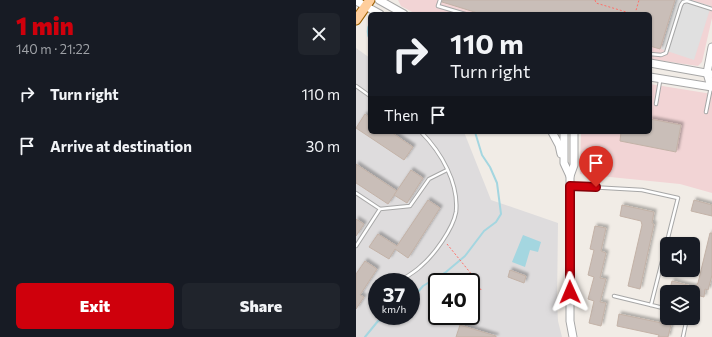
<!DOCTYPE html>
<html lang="en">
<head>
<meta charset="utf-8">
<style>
	:root { --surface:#171b24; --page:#20242c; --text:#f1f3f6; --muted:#9ea1a6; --accent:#cf000c }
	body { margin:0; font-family:Commissioner,sans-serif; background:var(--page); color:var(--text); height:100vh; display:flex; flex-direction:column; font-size:15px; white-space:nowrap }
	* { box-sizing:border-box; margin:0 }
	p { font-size:13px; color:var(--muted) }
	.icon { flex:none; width:22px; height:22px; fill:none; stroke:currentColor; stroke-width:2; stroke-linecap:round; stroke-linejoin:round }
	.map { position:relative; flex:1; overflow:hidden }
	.panel { display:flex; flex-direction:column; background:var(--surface); width:356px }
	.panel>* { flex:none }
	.top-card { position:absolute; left:12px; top:12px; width:284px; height:122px; border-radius:6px; box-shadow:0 1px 3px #0004; background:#171b24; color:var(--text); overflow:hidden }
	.buttons { position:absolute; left:304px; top:237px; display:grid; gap:8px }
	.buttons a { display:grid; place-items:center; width:40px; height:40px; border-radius:6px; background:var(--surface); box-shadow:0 1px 3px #0004; font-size:20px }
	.speed { position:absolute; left:12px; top:273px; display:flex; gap:8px; font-size:20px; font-weight:700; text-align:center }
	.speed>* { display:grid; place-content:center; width:52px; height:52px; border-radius:50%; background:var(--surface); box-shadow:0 1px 3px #0004; line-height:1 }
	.speed small { font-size:10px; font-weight:400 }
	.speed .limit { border:2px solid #111; border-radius:6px; background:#fff; color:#111 }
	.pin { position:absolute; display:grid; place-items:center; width:34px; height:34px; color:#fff; margin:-41px -17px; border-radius:50% 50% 50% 0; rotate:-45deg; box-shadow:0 0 4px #0007 }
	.pin .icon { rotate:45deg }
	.me { position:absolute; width:44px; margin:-22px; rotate:359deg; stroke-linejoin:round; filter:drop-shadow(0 0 3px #0008) }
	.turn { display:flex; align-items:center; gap:14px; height:84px; padding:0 16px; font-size:18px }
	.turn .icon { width:52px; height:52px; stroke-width:2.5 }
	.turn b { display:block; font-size:28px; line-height:34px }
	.then { display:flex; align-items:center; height:38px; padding:0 16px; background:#0003; gap:8px; font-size:15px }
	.round { display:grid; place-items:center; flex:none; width:42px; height:42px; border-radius:6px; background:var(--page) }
	.overview { display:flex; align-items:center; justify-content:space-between; height:68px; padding:0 16px }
	h1 { font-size:24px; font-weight:800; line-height:30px; color:var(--accent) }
	.action { display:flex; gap:8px; margin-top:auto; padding:8px 16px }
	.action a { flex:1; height:46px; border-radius:6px; background:var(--accent); color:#fff; font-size:16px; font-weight:800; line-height:46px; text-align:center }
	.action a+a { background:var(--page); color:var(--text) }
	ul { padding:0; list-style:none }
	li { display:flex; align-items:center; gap:12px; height:52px; padding:0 16px }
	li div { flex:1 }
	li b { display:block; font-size:15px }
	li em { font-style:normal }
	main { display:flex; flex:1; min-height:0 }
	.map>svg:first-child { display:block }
	.residential { fill:#dedcdd; fill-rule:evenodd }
	.commercial { fill:#f2d4d5 }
	.parking { fill:#e0e0e0 }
	.water { fill:#a4d6e0 }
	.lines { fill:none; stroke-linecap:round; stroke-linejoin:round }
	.stream { stroke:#a4d6e0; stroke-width:2 }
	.building { fill:#c9beb8; stroke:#c3b2a7; filter:url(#shadow) }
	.service-casing { stroke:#a7a7a7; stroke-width:4.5 }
	.tertiary-casing { stroke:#a7a7a7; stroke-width:9 }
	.primary-casing { stroke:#9b5e00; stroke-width:11 }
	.path { stroke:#ff6f68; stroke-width:1; stroke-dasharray:2 2; stroke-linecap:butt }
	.service { stroke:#fff; stroke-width:2.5 }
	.tertiary { stroke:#fff; stroke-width:7 }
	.primary { stroke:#ffce9c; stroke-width:9 }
	.route-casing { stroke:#870008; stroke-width:10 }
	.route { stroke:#cf000c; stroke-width:7 }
</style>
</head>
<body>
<main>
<section class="panel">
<div class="overview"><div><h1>1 min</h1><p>140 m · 21:22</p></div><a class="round"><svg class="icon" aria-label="close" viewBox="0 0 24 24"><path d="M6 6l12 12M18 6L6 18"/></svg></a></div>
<ul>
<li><svg class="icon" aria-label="right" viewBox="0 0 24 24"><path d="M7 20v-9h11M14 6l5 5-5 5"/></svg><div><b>Turn right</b></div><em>110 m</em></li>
<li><svg class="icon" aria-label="arrive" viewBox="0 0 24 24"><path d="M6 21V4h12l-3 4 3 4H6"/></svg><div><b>Arrive at destination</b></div><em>30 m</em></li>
</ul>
<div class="action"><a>Exit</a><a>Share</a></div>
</section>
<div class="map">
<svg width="356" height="337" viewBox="0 0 356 337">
	<defs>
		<filter id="shadow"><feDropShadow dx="2.5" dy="-2.5" stdDeviation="1" flood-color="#0004"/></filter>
	</defs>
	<rect width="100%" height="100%" fill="#f1ece6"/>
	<path class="residential" d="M0,48L14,58V132H108L135,200L202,223L201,303L202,321L206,337H0ZM21,282H55V316H21ZM81,282H115V316H81Z"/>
	<g class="commercial">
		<path d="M42,0H356V18L346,62L342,66L294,59V14H60L45,6Z"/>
		<path d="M294,84L356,94V193L324,184L224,174L225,132H294Z"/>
	</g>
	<path class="parking" d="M319,0H335L355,6L338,60L305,49Z"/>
	<path class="water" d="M167,235L185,242L182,252L174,250L169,267L156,262Z"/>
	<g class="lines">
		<g class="stream">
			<path d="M14,23C11,28 11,35 14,40"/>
			<path d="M55,300L67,286L90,272L109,256L128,231L140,222L145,214L141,183L134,167L126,155L119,132"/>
			<path d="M9,337L22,321L38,316"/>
		</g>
	</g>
	<g class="building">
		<path d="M87,0H319L304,49L294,46V14H125L86,2Z"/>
		<path d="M9,114L14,118V132H35L57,147L48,160L0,128Z"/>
		<path d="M294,119L325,125L320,152L264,141L265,132H294Z"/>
		<path d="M0,164L41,191L32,204L0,183Z"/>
		<path d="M55,170L67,178L51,203L38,195Z"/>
		<path d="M72,200L84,208L52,258L39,249L33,259L13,247L22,234L41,246Z"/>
		<path d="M338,200L356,205V216L335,211Z"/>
		<path d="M266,205L298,212L296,223L298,224L284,289L272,286L286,225L285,221L264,216Z"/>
		<path d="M0,219L8,224L0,236Z"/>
		<path d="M239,226L250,228L245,251L250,253L244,278L250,279L244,302L250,303L245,326L233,323L238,301L232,299L238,277L232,275L238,250L234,249Z"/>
		<path d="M354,233H356V275L352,290L349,289L348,297L337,294V292H313L316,281L339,287L342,283Z"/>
		<path d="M9,261L21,269L4,295L8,297L0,309V274Z"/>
		<path d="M154,270L170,276L168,283L152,277Z"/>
		<path d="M263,314L315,325L312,337H302L303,335L261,326Z"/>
		<path d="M104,325L140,336V337H100Z"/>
	</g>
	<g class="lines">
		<defs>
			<g id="service">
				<path d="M84,0L82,6L109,14"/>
				<path d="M294,54L305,55L310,53L325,5L327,2L331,1L356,9"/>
				<path d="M0,86L14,96"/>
				<path d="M300,104L304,81"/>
				<path d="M350,112L355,87"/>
				<path d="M216,186L286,190L322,198L295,305L311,309"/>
				<path d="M0,193L24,209"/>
				<path d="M0,246L24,209L54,206L73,179L91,170"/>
				<path d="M42,282C50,277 59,272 65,266C78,255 97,229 100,212C103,183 85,152 65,132"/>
				<path d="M258,296L295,305"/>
				<path d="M327,337L331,318"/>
			</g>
			<g id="tertiary">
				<path d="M23,0L48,14"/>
				<path d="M0,1L24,14"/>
				<path d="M294,63L356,74"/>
				<path d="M294,77L356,87"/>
				<path d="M355,87L351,73L356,47"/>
				<path d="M196,132L203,145L205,154"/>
				<path d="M208,132V163L214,176"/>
				<path d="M217,337L214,321V176L218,165V132"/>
			</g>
			<path id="primary" d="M0,20L14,0"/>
		</defs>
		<use href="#service" class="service-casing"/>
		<use href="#tertiary" class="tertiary-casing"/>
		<use href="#primary" class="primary-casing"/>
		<g class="path">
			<path d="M239,0L240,3L277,14"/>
			<path d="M279,14L283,0"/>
			<path d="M91,244L121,281L125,290"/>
		</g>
		<use href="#service" class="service"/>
		<use href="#tertiary" class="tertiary"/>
		<use href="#primary" class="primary"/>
	</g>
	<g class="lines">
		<defs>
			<path id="route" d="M214,292V186L240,187"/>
		</defs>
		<use href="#route" class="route-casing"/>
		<use href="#route" class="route"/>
	</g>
</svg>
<div class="buttons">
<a><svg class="icon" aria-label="sound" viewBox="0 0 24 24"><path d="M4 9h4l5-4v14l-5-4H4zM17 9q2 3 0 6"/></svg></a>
<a><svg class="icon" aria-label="layers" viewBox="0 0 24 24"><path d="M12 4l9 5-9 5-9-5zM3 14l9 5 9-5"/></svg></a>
</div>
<div class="speed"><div>37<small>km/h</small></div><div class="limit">40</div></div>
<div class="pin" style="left:240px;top:187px;background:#d93025"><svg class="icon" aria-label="arrive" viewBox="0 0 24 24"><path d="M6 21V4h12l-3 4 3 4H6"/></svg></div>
<svg class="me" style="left:214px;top:292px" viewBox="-20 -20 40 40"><path d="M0-17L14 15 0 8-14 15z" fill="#cf000c" stroke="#fff" stroke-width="4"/></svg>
<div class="top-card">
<div class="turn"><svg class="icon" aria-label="right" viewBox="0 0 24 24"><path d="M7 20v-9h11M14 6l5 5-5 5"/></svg><div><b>110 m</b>Turn right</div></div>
<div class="then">Then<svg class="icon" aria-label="arrive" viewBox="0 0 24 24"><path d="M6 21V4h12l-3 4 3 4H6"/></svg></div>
</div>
</div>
</main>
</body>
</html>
